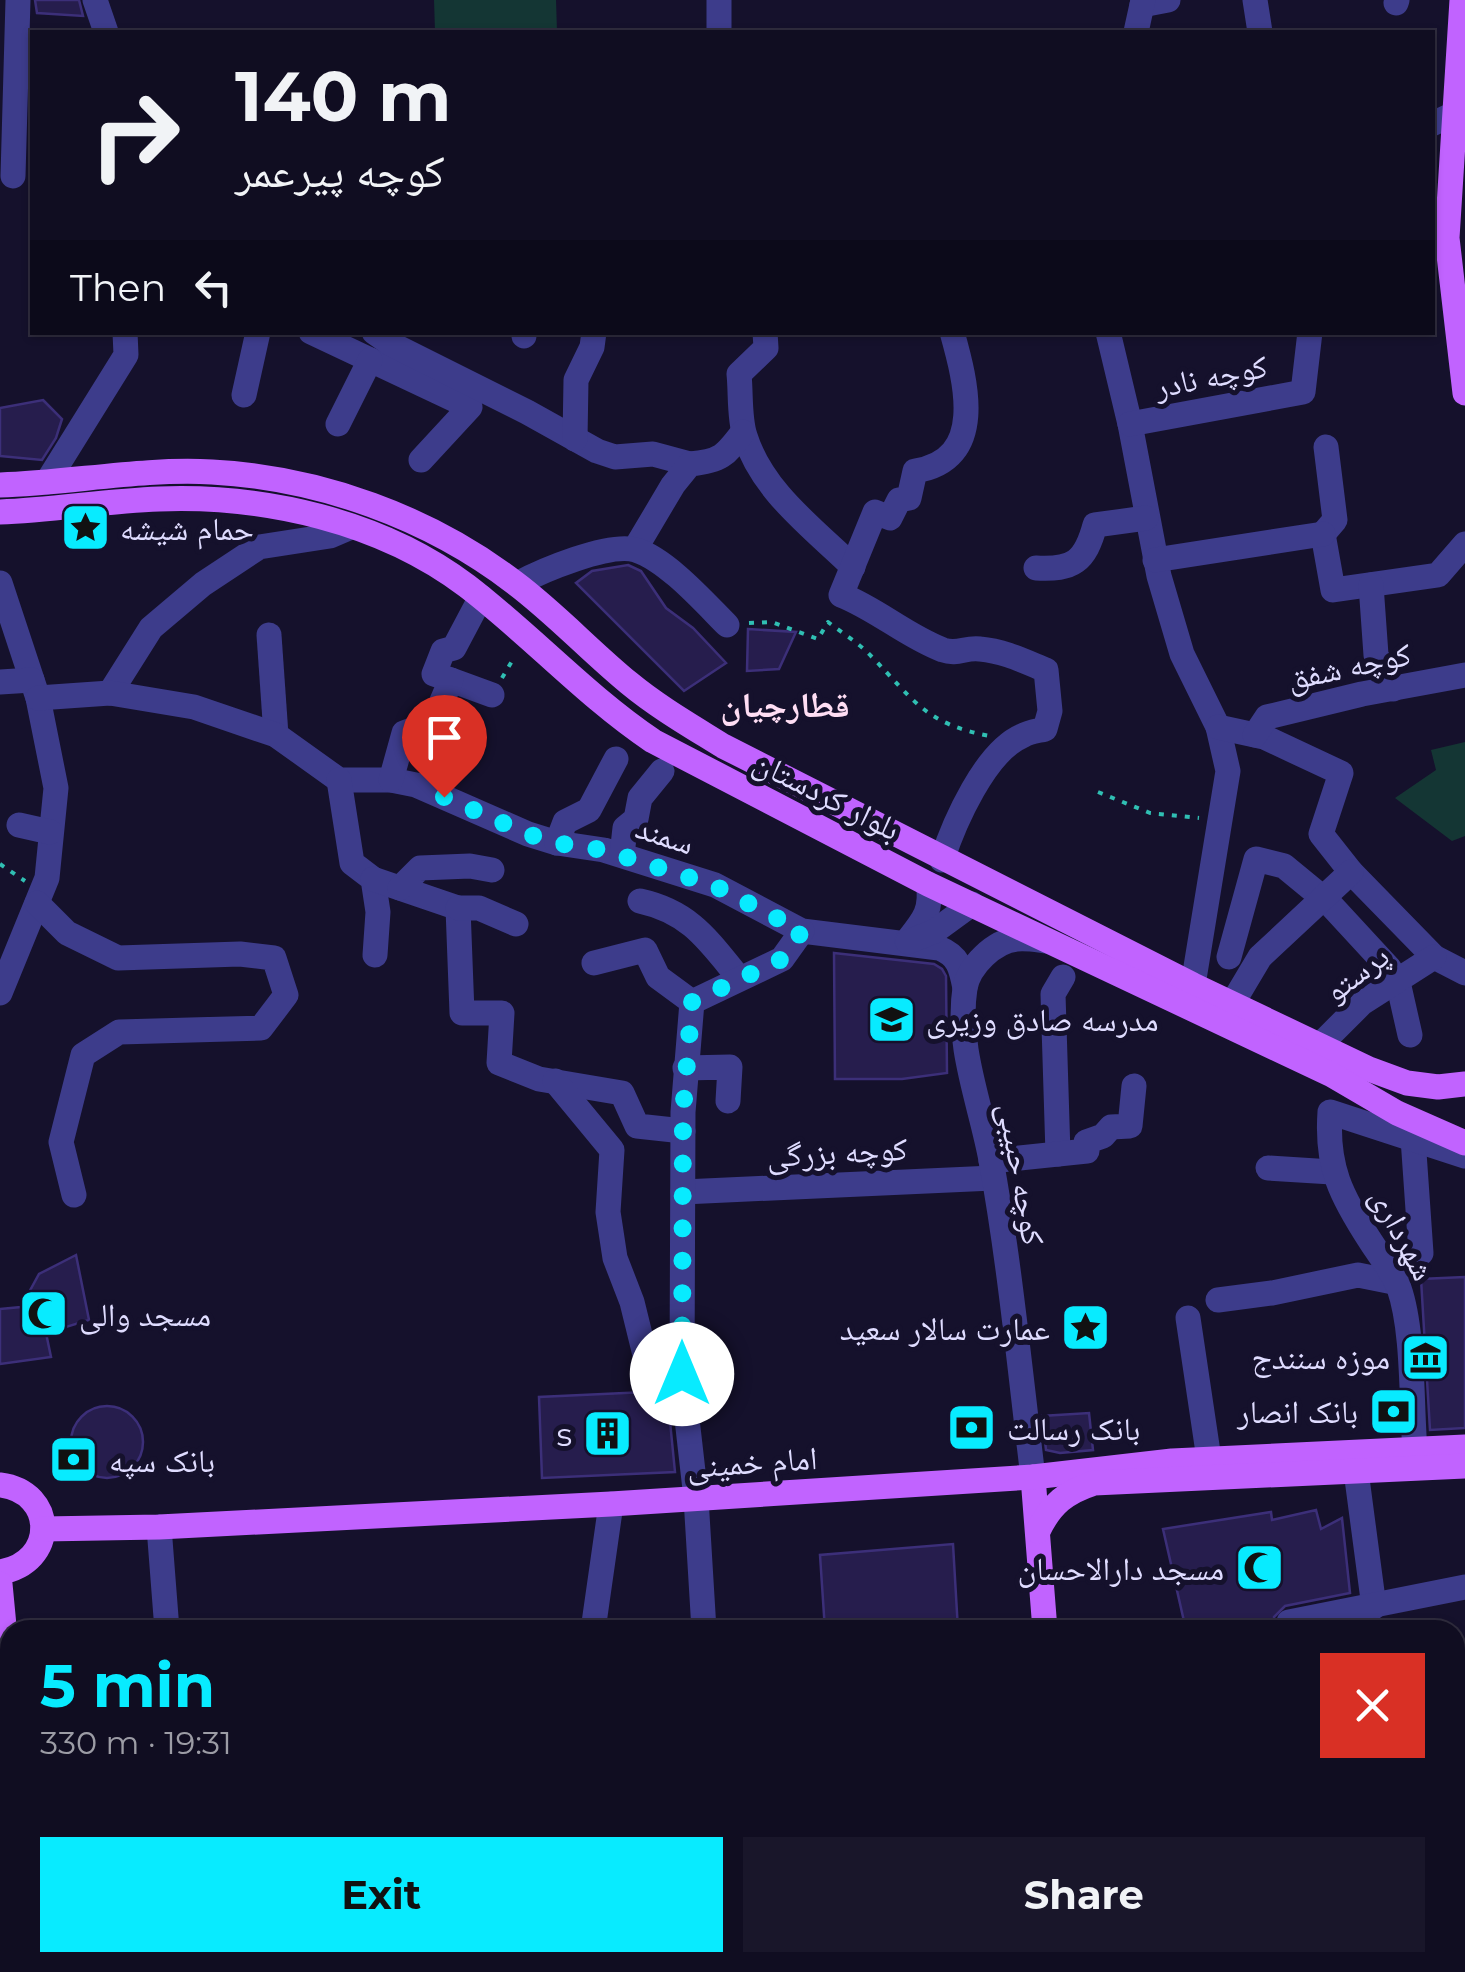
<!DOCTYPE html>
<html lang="en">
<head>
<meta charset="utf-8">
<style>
	:root { --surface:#100d21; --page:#19162a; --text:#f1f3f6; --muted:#9c9ca5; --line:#302d3f; --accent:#08ebff }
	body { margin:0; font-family:Montserrat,"Noto Naskh Arabic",sans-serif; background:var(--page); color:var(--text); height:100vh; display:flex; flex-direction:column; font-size:38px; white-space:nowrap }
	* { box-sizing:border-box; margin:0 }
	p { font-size:32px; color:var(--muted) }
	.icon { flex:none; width:55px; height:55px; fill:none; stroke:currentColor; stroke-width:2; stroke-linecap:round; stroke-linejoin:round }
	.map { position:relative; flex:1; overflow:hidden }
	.details { position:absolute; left:0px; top:1620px; width:1465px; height:352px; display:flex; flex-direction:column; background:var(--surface); border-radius:30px 30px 0 0; box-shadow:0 2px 8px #0004,0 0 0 2px var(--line) }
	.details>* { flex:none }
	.guide { position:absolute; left:30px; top:30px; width:1405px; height:305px; border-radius:0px; box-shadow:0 2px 8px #0004,0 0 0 2px var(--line); background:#100d21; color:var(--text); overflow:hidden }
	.pin { position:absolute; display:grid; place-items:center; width:85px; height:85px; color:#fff; margin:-102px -42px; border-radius:50% 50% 50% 0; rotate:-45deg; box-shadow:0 0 10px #0007 }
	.pin .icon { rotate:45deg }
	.me { position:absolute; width:110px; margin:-55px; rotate:0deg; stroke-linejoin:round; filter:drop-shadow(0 0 8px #0008) }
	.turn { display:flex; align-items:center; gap:35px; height:210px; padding:0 40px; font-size:45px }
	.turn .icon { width:130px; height:130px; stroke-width:2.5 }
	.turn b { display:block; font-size:70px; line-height:85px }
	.then { display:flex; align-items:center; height:95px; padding:0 40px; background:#0003; gap:20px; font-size:38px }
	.round { display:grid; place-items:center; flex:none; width:105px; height:105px; border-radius:0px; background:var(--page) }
	.headline { display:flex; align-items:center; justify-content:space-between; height:170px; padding:0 40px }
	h1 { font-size:60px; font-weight:700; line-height:75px; color:var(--accent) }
	.button { display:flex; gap:20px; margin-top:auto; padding:20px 40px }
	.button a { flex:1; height:115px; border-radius:0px; background:var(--accent); color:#111; font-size:40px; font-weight:700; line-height:115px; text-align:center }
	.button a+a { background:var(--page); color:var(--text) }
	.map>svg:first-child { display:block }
	.green { fill:#143634 }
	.building { fill:#261d4d; stroke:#3c2f79; stroke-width:2.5 }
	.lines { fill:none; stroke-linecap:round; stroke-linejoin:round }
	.path { stroke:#30bfb3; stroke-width:4; stroke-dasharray:5 8; stroke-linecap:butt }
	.minor { stroke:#3d3c8b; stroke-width:25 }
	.major { stroke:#c163ff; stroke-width:25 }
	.route { stroke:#08ebff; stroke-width:18; stroke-dasharray:0 32.4 }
	.labels { text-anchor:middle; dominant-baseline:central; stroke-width:10; stroke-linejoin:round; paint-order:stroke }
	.street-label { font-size:32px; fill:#dfdcff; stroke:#15112c }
	.poi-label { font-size:32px; fill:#dfdcff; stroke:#15112c; text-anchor:start }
	.neighbourhood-label { font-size:35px; font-weight:bold; fill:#ffdef4; stroke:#15112c }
</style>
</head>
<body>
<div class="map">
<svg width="1465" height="1972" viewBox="0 0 1465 1972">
	<rect width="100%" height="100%" fill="#15112c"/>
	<g class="green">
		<path d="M434,0H556L557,32H435Z"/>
		<path d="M1465,742V836L1452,841L1395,798L1436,770L1431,750Z"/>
		<path d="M1320,1962L1325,1972H1109L1108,1963Z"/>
	</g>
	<g class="building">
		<path d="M35,0H79L83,16L37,13Z"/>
		<path d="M43,400L62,419L56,438L42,460L0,456V408Z"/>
		<path d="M628,565L641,571L666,608L693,628L726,663L684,691L576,583L592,571Z"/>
		<path d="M748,629L796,632L779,669L747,671Z"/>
		<path d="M834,953L934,964L942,969L946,976L947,1073L902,1079H835Z"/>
		<path d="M76,1255L89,1320L46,1333L51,1357L0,1364V1309L21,1307L39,1274Z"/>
		<path d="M1465,1277V1428L1430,1430L1421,1279Z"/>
		<path d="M667,1391L675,1472L542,1478L539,1397Z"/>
		<circle cx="107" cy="1442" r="36"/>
		<path d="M1089,1413L1093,1450L1060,1453L1046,1450L1042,1416Z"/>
		<path d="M1316,1510L1321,1529L1342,1518L1350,1593L1285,1606L1274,1617L1275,1630H1217L1216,1624L1186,1630L1163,1529L1271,1512L1272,1520Z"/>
		<path d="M953,1544L958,1630H825L820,1555Z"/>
	</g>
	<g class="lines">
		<g class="path">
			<path d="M749,623L772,622L818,639L828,622C842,633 859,643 871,656C914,700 925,724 990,736"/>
			<path d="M502,678L515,656"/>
			<path d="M1098,792L1150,813L1199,818"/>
			<path d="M0,864L25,881"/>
		</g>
		<g class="minor">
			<path d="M95,0L106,32"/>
			<path d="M1255,0L1260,32"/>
			<path d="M1396,3L1397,0"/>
			<path d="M1142,5L1168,0"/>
			<path d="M719,32V0"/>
			<path d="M1136,32L1143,0"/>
			<path d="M1432,124L1456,113"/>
			<path d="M13,176L18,0"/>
			<path d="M311,332L470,407L421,460"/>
			<path d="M374,332L391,344L527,412L597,451L615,457L653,454L690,464"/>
			<path d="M765,332L766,348L739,374C741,393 739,418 745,436C762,491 813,528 853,567"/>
			<path d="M1108,332L1130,424L1159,576L1182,654L1218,727L1228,771L1193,985"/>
			<path d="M524,336V332"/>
			<path d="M244,395L258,332"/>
			<path d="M338,424L370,360"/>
			<path d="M1130,424L1303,392L1310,332"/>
			<path d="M575,439L576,380L592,347L594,332"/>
			<path d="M47,482L126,355L125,332"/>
			<path d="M1323,534L1333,590L1438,575L1465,544"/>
			<path d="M1323,534L1335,520L1326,447"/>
			<path d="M635,549L673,485L690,464C721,461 725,456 743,432"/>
			<path d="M1155,560L1323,534"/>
			<path d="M1036,568C1073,570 1085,562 1095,525L1146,518"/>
			<path d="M0,583L38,698L56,788L47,878L0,993"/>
			<path d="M517,584C541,571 609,542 636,550C667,560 704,602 727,625"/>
			<path d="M1371,585L1376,655L1393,689"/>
			<path d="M269,635L276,735"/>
			<path d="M451,680L492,695"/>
			<path d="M0,682L32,680"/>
			<path d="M110,693L151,628L203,584L259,547L330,536L351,527"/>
			<path d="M38,698L110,693L194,707L276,735L339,780H391L416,785L528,834L557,843L604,850L715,885L802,931L939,948C959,956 961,968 965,988"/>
			<path d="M1218,727L1264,737L1341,773L1321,834L1351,872L1434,957L1465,973"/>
			<path d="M1255,735L1267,717L1362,694L1465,675"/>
			<path d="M339,780L352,863L373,879L378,912L375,955"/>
			<path d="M391,780L404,733L433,722L451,680L434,674L443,651L454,648L481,597"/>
			<path d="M19,825L50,832"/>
			<path d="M557,843L565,822L589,810L616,759"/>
			<path d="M622,855L625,828L636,819L640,798L662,771"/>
			<path d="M942,860C954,823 985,752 1022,736C1028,732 1037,731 1045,729L1050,711L1046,670C1024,661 1004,651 980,649C965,647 958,655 943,650C906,636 877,609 841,595L875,512L890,518L899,500L909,498L915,471C987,460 966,382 952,332"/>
			<path d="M373,879L458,908L462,1013H502L499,1063L539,1079L622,1093L637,1126L683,1131"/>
			<path d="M400,888L420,868L470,866L492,870"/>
			<path d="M640,901C690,912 708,940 739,978"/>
			<path d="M37,903L67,933L118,958L240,954L274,958L286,995L261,1028L119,1032L83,1055L61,1142L74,1195"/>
			<path d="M458,908H479L516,924"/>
			<path d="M907,941C923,921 933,910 928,884"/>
			<path d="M908,942L935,931L972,904"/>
			<path d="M1229,957L1256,859L1284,866L1329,903L1389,968L1398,982L1410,1035"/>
			<path d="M594,963L645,950L658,977L692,1002"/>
			<path d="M1232,1004L1260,957L1351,872"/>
			<path d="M1320,1045L1362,1003L1434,957"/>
			<path d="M685,1068L730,1067L728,1101"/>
			<path d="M555,1081L612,1150L608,1212L615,1258L632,1302L647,1363L682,1375"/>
			<path d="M1413,1138L1421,1253"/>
			<path d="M1058,1154L1053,994L1063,977"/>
			<path d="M991,1161L1087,1151L1086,1142L1103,1136L1111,1127L1130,1126L1134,1086"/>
			<path d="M1268,1168L1332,1172"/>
			<path d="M683,1192L993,1178"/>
			<path d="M1218,1300L1272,1293L1358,1275L1398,1283"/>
			<path d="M1188,1318L1209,1459"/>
			<path d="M1415,1450C1411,1403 1414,1331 1399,1288C1393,1272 1380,1256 1371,1242C1341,1196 1326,1167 1330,1112L1465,1156"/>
			<path d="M1356,1471L1374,1607"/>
			<path d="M1033,1477C1020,1372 1010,1264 991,1160C981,1105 956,1046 965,988C969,966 994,941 1017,939C1027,938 1038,940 1047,941"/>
			<path d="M159,1527L167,1630"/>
			<path d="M593,1630L611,1504"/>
			<path d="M704,1630L696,1498L682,1375L683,1112L692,1002L782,959L802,931"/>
			<path d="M1292,1630L1289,1622L1465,1587"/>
			<path d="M0,1770L10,1767"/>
			<path d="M1455,1847L1465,1849"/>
			<path d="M224,1962V1972"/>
			<path d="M378,1962L380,1972"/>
			<path d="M798,1962L801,1972"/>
			<path d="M1320,1962L1325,1972"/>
			<path d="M1426,1962L1427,1972"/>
			<path d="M639,1972L641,1962"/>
		</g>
		<g class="major">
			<path d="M1462,0L1447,238L1465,393"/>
			<path d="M0,485C70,483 142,468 212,472C320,478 429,517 515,583C555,613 590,651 629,683C658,707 691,726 723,746L1193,985L1369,1069L1407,1083L1438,1087L1465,1084"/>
			<path d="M0,512C53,510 106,501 159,499C265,495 381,521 467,586C531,635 586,696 653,741L928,884L1332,1075L1397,1113L1465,1143"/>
			<path d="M1033,1477L1045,1630"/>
			<path d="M0,1485C57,1492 57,1563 0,1572"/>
			<path d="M43,1529L159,1527L611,1504L1033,1477L1172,1461L1465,1447"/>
			<path d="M1038,1531C1051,1504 1066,1492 1094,1483L1465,1466"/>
			<path d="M0,1584L10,1689"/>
			<path d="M32,1962L33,1972"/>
			<path d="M1071,1962L1072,1972"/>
		</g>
	</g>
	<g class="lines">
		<path class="route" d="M444,797L528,834L556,843L604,850L715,886L802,931L782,959L692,1002L683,1112L682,1374"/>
	</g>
	<defs>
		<symbol id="sight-square" viewBox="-11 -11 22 22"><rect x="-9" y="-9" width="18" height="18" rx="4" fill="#08ebff" stroke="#15112c"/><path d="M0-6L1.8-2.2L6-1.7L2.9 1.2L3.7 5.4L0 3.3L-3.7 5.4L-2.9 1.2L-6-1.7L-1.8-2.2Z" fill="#111"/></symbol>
		<symbol id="school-square" viewBox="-11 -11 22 22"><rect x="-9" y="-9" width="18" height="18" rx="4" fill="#08ebff" stroke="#15112c"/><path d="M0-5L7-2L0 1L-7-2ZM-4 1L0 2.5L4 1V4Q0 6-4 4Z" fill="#111"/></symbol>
		<symbol id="mosque-square" viewBox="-11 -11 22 22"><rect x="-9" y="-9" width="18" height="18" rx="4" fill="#08ebff" stroke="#15112c"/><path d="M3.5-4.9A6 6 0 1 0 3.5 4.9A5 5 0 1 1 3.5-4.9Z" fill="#111"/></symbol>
		<symbol id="museum-square" viewBox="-11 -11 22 22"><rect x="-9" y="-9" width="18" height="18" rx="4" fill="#08ebff" stroke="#15112c"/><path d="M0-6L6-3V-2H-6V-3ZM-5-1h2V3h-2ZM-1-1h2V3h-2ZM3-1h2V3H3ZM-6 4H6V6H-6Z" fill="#111"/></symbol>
		<symbol id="bank-square" viewBox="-11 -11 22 22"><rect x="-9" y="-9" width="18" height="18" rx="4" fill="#08ebff" stroke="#15112c"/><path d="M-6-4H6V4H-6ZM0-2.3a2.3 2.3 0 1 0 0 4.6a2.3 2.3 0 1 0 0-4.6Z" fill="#111"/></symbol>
		<symbol id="building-square" viewBox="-11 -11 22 22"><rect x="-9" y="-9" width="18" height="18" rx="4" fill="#08ebff" stroke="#15112c"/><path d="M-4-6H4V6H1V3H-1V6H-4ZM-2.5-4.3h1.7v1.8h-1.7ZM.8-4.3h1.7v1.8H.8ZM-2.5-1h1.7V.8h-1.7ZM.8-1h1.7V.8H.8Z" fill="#111"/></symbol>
	</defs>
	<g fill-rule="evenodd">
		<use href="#sight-square" x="58" y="500" width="55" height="55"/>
		<use href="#school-square" x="864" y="992" width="55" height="55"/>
		<use href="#mosque-square" x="16" y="1286" width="55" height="55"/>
		<use href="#sight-square" x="1058" y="1300" width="55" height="55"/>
		<use href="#museum-square" x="1398" y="1330" width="55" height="55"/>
		<use href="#bank-square" x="1366" y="1384" width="55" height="55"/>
		<use href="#bank-square" x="944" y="1400" width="55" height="55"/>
		<use href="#building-square" x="580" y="1406" width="55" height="55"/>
		<use href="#bank-square" x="46" y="1432" width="55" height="55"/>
		<use href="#mosque-square" x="1232" y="1540" width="55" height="55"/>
	</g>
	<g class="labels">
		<g class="street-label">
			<text transform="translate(1211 376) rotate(-11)">کوچه نادر</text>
			<text transform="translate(1349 666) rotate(-12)">کوچه شفق</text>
			<text transform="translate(827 795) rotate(27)">بلوار کردستان</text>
			<text transform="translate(665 835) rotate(18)">سمند</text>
			<text transform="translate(1356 973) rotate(-37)">پرستو</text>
			<text transform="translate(837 1152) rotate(-3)">کوچه بزرگی</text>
			<text transform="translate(1022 1174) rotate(80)">کوچه حبیبی</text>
			<text transform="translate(1403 1234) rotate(62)">شهرداری</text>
			<text transform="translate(752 1462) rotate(-4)">امام خمینی</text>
		</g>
		<g class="poi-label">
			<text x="120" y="528">حمام شیشه</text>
			<text x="926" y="1019">مدرسه صادق وزیری</text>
			<text x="79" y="1314">مسجد والی</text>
			<text x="1050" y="1328" text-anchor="end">عمارت سالار سعید</text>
			<text x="1390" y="1357" text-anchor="end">موزه سنندج</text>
			<text x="1358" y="1411" text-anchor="end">بانک انصار</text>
			<text x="1007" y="1428">بانک رسالت</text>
			<text x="572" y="1434" text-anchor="end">s</text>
			<text x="109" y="1460">بانک سپه</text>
			<text x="1224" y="1568" text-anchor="end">مسجد دارالاحسان</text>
		</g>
		<g class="neighbourhood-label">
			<text x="785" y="704">قطارچیان</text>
		</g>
	</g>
</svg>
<div class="pin" style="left:444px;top:797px;background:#d93025"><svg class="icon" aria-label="arrive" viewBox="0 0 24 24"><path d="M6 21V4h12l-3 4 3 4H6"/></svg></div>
<svg class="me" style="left:682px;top:1374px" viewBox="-20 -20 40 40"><circle r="19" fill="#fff"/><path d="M0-13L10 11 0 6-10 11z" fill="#08ebff"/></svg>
<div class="guide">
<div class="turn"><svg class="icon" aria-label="right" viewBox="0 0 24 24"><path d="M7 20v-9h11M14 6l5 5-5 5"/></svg><div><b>140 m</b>کوچه پیرعمر</div></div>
<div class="then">Then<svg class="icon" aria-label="left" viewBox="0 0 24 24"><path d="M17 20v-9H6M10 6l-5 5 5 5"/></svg></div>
</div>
<section class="details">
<div class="headline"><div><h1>5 min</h1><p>330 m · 19:31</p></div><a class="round" style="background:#d93025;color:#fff"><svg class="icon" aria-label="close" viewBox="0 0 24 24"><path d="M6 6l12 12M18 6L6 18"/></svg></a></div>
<div class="button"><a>Exit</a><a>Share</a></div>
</section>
</div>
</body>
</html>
